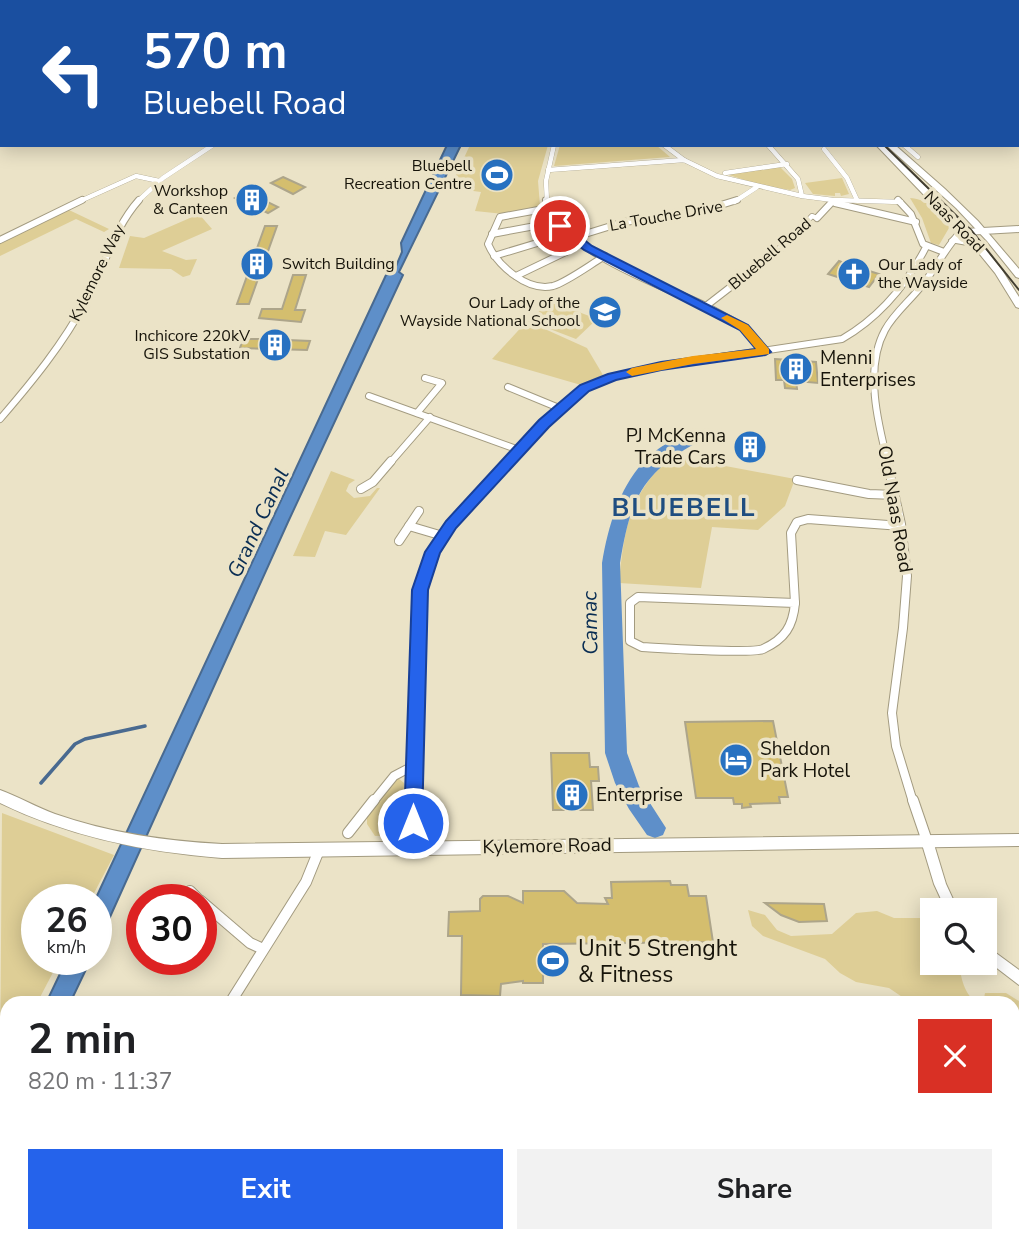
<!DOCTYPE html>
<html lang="en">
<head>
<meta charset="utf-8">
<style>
	:root { --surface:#fff; --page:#f2f2f2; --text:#202124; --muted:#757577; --accent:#2563eb }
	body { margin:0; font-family:"Nunito Sans",sans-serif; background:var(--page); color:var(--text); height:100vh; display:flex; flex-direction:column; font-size:26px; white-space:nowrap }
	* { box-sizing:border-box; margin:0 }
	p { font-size:23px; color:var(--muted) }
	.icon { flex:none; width:38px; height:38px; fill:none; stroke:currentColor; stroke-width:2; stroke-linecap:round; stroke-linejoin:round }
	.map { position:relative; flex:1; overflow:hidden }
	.panel { position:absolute; left:0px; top:996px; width:1020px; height:247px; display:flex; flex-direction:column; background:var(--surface); border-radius:21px 21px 0 0; box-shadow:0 4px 18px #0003 }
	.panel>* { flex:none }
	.top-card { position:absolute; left:0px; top:0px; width:1020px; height:147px; box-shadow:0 4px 18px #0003; background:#1a4fa0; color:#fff; overflow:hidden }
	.tools { position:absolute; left:920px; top:898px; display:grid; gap:14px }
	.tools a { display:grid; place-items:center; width:77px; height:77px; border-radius:0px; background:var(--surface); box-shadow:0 4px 18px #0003; font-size:35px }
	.speed { position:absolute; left:21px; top:884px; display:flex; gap:14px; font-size:35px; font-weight:700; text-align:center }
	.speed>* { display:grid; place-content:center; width:91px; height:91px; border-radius:50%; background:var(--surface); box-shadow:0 4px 18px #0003; line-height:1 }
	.speed small { font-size:18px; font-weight:400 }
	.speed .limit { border:10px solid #d22; background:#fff; color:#111 }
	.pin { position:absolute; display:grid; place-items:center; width:60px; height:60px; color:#fff; margin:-30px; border:4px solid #fff; border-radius:50%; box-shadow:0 2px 7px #0007 }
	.me { position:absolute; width:77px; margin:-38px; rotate:0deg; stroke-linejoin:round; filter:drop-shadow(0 0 5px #0008) }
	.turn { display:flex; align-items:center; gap:24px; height:147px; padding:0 28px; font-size:32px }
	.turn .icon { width:91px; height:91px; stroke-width:2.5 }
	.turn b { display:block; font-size:49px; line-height:60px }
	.round { display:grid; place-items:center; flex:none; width:74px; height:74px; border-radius:0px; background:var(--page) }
	.headline { display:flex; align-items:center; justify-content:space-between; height:119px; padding:0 28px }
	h1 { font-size:42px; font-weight:700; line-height:52px }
	.primary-button { display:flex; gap:14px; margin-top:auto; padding:14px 28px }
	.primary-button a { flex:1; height:80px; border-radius:0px; background:var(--accent); color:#fff; font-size:28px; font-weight:700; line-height:80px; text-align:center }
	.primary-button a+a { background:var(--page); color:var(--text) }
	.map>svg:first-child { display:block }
	.green { fill:#dece96 }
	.water { fill:#5e8fc9; stroke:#496a90; stroke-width:2 }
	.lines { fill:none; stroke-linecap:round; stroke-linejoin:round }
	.stream { stroke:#496a90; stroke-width:3.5 }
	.river { fill:#5e8fc9; fill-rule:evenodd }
	.building { fill:#d4be6e; stroke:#ada58a; stroke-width:2 }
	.pedestrian-casing { stroke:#a39b80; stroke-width:6 }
	.minor-far3-casing { stroke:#a39b80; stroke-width:5 }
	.minor-far2-casing { stroke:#a39b80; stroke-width:8 }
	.minor-far1-casing { stroke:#a39b80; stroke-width:10 }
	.minor-casing { stroke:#a39b80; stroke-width:12 }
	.tertiary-casing { stroke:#a39b80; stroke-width:2 }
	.secondary-casing { stroke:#a39b80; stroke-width:2 }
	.pedestrian { stroke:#fff; stroke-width:4.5 }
	.minor-far3 { stroke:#fff; stroke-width:4.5 }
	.minor-far2 { stroke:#fff; stroke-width:6 }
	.minor-far1 { stroke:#fff; stroke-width:8 }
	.minor { stroke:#fff; stroke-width:10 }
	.tertiary { fill:#fff; fill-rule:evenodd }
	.secondary { fill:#fff; fill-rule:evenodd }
	.tram { stroke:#423e31; stroke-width:2 }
	.route { fill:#2563eb; stroke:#184099; stroke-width:2 }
	.slow { fill:#f59e0b }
	.labels { text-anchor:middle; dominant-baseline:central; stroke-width:7; stroke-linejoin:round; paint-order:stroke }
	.far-poi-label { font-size:16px; fill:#17140a; stroke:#ebe3c7; text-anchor:end }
	.far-street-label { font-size:16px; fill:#17140a; stroke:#ebe3c7 }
	.poi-label { font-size:19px; fill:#17140a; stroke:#ebe3c7; text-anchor:start }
	.street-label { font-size:19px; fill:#17140a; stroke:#ebe3c7 }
	.water-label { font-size:21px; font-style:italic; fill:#092d53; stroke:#ebe3c7 }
	.near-poi-label { font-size:23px; fill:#17140a; stroke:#ebe3c7; text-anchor:start }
	.district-label { font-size:26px; font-weight:bold; letter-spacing:2px; fill:#1f4d80; stroke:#ebe3c7 }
</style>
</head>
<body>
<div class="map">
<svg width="1019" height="1242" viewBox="0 0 1019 1242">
	<rect width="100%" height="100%" fill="#ebe3c7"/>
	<g class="green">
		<path d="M470,145H548L538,181L540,206L504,214L475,211L481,192L450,188Z"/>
		<path d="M560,145H656L670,157L554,166Z"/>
		<path d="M780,167L792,179L795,188L790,190L760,185L726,174Z"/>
		<path d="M842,178L849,194L841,196L840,193H835V196L813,194L805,183Z"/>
		<path d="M910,198C924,198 946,213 949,228L939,245L931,243L922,218Z"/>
		<path d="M69,210L109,229L104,232L76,219L0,256V242Z"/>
		<path d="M199,214L212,229L162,251L186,260L197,259L190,275L183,277L171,269L119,268L130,236L144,238Z"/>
		<path d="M550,301L597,319L576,339L529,321Z"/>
		<path d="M527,321L587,348L603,375L581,385L492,359Z"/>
		<path d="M672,456L795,479L785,506L758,530L712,527L701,588L619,583C624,529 629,493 672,456Z"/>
		<path d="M331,471L355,480L349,484L346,491L354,498L370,496L377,488H380L346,535L325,531L315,557L293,556Z"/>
		<path d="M398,778L404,783L402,829L395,835L375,836L367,824V816Z"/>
		<path d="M2,813L114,855L91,899L37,900V959H60L37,1003H7V1059L0,1073Z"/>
		<path d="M748,910L765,915L777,930L791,936L832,934L856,913L877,911L894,918H931L933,962L959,963C961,978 964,994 977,1003H911L889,988L856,982L840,973L825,959L763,936L752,926Z"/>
		<path d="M985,993H1006L1019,1001L1017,1043L1013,1040V1003H983Z"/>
	</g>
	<g class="water">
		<path d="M447,145H461L399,272L403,275L288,522L96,948L95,900L386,275L394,271L402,252L401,243Z"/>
		<path d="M67,959H91L70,1003H46Z"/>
	</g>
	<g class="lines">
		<path class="stream" d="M41,783L75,744L85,739L145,726"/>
		<g class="river">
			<path d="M670,0H686L687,2H671Z"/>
			<rect x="1018" y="134" width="1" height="8"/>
			<path d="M692,433L700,438L698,442C641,473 630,501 620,563L627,753L639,786L666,828L663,835L655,838L647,835L629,809L615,783L605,753L602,563C611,508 632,449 692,433Z"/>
		</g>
	</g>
	<g class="building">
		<path d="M283,177L305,187L293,194L271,183Z"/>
		<path d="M247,192L278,207L268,213L256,207L253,209L235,198Z"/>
		<path d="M265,226H277L249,304H237Z"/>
		<path d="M839,261L844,263L879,274L869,287L828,274Z"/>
		<path d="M293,275H306L295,310H305L301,322L259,318L262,309H282Z"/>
		<path d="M243,339H263L310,341L307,350L240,348Z"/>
		<path d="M775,359L816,362L818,383L796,381L797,389L785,388L784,380H776Z"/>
		<path d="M773,721L788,797H779L780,803L750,804L751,807L742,808V804H734L733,798H696L685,722Z"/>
		<path d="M551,753H589L590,767H598L599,781H591L593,810H553Z"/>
		<path d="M670,881L671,885H687L689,896H706L713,942L543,944V983H523V981L501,984L500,996L461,995L462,936H448L449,912L480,911V899L483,896H508L523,903V891H564L577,903L608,904L605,898H612L611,882Z"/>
		<path d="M765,903L824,904L827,921L799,922L781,915Z"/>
	</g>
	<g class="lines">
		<defs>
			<path id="pedestrian" d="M798,231L812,216L817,218"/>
			<g id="minor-far3">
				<path d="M425,0L434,2"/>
				<path d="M832,0L835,2"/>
				<path d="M898,0L901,2"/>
				<path d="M451,1L455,2"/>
				<path d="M271,2L274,0"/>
				<path d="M323,2L325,0"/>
				<path d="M384,2L387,0"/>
				<path d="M483,2L485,0"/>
				<path d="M664,145L684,160"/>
				<path d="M768,145L798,179L802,196"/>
				<path d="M904,145L918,157"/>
				<path d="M824,149L847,178L857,200"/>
				<path d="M548,170L684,160L717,176L802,196L833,200L901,202"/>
				<path d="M725,173L787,164"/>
				<path d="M78,202L136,176L159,181"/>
				<path d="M137,202L163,178L213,145"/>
				<path d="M547,202L546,181L554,145"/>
				<path d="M734,202L757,187"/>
			</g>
			<g id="minor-far2">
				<path d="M546,200C564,253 659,284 706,306L781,248L798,231"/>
				<path d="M898,200L911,214L923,244L944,252"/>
				<path d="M835,203L916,222"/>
				<path d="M549,208L500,217L488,244C497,265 527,292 553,286C567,282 591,264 605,256"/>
				<path d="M817,218L832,202"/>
				<path d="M492,234L546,224"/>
				<path d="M572,238L624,222L695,213L737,200"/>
				<path d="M0,240L82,200"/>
				<path d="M494,256L557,237"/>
				<path d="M516,276L572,249"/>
				<path d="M706,306L744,327L765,352"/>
				<path d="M508,387L559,408"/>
				<path d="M369,396L519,450"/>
				<path d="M417,413L442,383L425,378"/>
				<path d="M0,419C32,382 63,344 86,301C105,267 113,229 139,200"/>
				<path d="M390,463L430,417"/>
				<path d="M508,463L548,420L585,388L612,377L661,366L842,339C880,317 906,286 926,247"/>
				<path d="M888,463C878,424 864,368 885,330C894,313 911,300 923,284C935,269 944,251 957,236L965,232L1019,229"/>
			</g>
			<g id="minor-far1">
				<path d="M887,461L901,524L907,576L903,628L892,713L896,746L913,802"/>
				<path d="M797,480L869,494L895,495"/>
				<path d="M361,489L373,482L391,461"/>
				<path d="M409,526L443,536"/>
				<path d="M399,541L419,511"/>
				<path d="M638,597L795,603C793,626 785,639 763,649C751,654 662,648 642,647L630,641V603Z"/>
				<path d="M795,603L791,533L797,522L808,519L901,526"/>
				<path d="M373,802L394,776L413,766"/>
				<path d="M412,802L420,590L433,552L458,516L509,461"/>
			</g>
			<g id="minor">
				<path d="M412,800L413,848"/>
				<path d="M913,800L927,841"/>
				<path d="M348,833L374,800"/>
				<path d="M190,891L199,900"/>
				<path d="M201,901L250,943L263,949"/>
				<path d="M230,1003L306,882L319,850"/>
				<path d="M391,1236L394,1242"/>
				<path d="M780,1236L789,1242"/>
				<path d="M169,1242L170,1236"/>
			</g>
			<g id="tertiary">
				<path d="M927,835L931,837L933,841L946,884L958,910H946L934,884L921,841L923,837Z"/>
				<path d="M985,945L1019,970V985L985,959Z"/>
			</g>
			<g id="secondary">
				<path d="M574,0H582L584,2H576Z"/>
				<path d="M587,0H595L597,2H589Z"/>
				<path d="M876,145H885L980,242L1002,270L1019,297V308L1016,307L995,273L973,246L950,242L949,240L953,237L967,240Z"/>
				<path d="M886,145H895L945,189L978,221L1019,269V278L1016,277L987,241L956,208Z"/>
				<path d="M0,790C19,797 36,807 55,814C109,833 165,841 222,844L1019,834V846L222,858C144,852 70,837 0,803Z"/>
			</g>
		</defs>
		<use href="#pedestrian" class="pedestrian-casing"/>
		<use href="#minor-far3" class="minor-far3-casing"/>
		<use href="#minor-far2" class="minor-far2-casing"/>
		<use href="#minor-far1" class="minor-far1-casing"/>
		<use href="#minor" class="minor-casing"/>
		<use href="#tertiary" class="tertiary-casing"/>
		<use href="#secondary" class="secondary-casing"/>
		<use href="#pedestrian" class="pedestrian"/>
		<use href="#minor-far3" class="minor-far3"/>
		<use href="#minor-far2" class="minor-far2"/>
		<use href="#minor-far1" class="minor-far1"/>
		<use href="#minor" class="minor"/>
		<use href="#tertiary" class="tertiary"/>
		<use href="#secondary" class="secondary"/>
		<g class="tram">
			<path d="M586,0L590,2"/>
			<path d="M884,145L972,231L1019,290"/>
		</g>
	</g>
	<path class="route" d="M556,224H564L592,246L748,325L771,352L765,355L661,370L616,380L589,391L549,427L456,528L440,553L428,590L422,823L419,829L413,832L406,829L404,823L412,590L425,552L446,521L539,420L580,385L608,374L661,362L756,349L740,330L584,250L556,228Z"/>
	<path class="slow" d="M727,315L748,325L769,349V354L693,364L632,376L626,372L632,368L693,356L756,349L740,330L721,318Z"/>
	<defs>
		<symbol id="stadium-disc" viewBox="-11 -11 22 22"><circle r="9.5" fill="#2771c1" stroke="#ebe3c7"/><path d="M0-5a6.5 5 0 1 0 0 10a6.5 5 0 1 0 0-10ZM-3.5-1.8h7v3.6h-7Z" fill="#fff"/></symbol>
		<symbol id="building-disc" viewBox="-11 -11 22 22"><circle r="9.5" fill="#2771c1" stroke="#ebe3c7"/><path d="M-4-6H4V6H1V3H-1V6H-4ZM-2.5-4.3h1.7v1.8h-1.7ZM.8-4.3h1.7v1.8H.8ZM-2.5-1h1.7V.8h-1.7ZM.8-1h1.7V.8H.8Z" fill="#fff"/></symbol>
		<symbol id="church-disc" viewBox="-11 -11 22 22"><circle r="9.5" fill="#2771c1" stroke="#ebe3c7"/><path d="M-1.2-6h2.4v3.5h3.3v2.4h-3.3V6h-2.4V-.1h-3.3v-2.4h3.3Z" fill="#fff"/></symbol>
		<symbol id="school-disc" viewBox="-11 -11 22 22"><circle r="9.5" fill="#2771c1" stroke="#ebe3c7"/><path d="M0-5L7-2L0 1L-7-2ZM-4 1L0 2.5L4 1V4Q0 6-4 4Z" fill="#fff"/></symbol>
		<symbol id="hotel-disc" viewBox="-11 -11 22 22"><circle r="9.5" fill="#2771c1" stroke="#ebe3c7"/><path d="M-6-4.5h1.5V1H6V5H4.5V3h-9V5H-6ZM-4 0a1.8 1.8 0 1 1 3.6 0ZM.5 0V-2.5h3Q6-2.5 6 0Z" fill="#fff"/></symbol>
	</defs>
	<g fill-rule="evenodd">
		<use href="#stadium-disc" x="478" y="156" width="38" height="38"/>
		<use href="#building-disc" x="233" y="181" width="38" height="38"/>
		<use href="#building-disc" x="238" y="245" width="38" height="38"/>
		<use href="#church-disc" x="835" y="255" width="38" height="38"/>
		<use href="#school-disc" x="586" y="293" width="38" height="38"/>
		<use href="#building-disc" x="256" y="326" width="38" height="38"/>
		<use href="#building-disc" x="777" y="350" width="38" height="38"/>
		<use href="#building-disc" x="731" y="428" width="38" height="38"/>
		<use href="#hotel-disc" x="717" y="741" width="38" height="38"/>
		<use href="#building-disc" x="553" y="776" width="38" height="38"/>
		<use href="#stadium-disc" x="534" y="942" width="38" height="38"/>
	</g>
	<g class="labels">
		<g class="far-poi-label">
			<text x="472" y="166">Bluebell<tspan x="472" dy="18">Recreation Centre</tspan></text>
			<text x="228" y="191">Workshop<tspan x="228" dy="18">&amp; Canteen</tspan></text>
			<text x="282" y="264" text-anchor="start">Switch Building</text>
			<text x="878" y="265" text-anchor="start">Our Lady of<tspan x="878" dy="18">the Wayside</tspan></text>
			<text x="580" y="303">Our Lady of the<tspan x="580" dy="18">Wayside National School</tspan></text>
			<text x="250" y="336">Inchicore 220kV<tspan x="250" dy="18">GIS Substation</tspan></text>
		</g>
		<g class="far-street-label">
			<text transform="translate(666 216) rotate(-10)">La Touche Drive</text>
			<text transform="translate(954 222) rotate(46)">Naas Road</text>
			<text transform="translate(770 254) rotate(-40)">Bluebell Road</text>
			<text transform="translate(97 273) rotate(-64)">Kylemore Way</text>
		</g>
		<g class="poi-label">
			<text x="820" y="358">Menni<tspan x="820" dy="22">Enterprises</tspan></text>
			<text x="726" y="436" text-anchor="end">PJ McKenna<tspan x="726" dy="22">Trade Cars</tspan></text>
			<text x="760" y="749">Sheldon<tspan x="760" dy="22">Park Hotel</tspan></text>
			<text x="596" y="795">Enterprise</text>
		</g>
		<g class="street-label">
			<text transform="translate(895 509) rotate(80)">Old Naas Road</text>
			<text transform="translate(547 846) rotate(-1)">Kylemore Road</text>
		</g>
		<g class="water-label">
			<text transform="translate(258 523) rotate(-65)">Grand Canal</text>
			<text transform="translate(590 623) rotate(-91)">Camac</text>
		</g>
		<g class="near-poi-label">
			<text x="578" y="948">Unit 5 Strenght<tspan x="578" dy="26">&amp; Fitness</tspan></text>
		</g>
		<g class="district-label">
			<text x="684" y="507">BLUEBELL</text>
		</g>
	</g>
</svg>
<div class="tools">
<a><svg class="icon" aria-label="search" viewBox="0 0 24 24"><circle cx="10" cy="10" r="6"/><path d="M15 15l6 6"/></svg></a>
</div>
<div class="speed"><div>26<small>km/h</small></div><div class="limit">30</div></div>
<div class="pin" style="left:560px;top:226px;background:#d93025"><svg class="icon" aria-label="arrive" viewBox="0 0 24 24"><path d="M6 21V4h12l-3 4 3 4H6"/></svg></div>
<svg class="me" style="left:413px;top:823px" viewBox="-20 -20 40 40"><circle r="17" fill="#2563eb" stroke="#fff" stroke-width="3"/><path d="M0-11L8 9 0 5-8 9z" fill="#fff"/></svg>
<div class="top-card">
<div class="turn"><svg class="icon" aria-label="left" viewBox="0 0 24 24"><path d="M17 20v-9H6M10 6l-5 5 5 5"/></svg><div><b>570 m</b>Bluebell Road</div></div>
</div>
<section class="panel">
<div class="headline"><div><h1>2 min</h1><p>820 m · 11:37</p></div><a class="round" style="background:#d93025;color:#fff"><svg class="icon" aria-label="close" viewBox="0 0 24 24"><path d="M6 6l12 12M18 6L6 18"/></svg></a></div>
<div class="primary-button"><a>Exit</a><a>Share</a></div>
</section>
</div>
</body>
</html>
